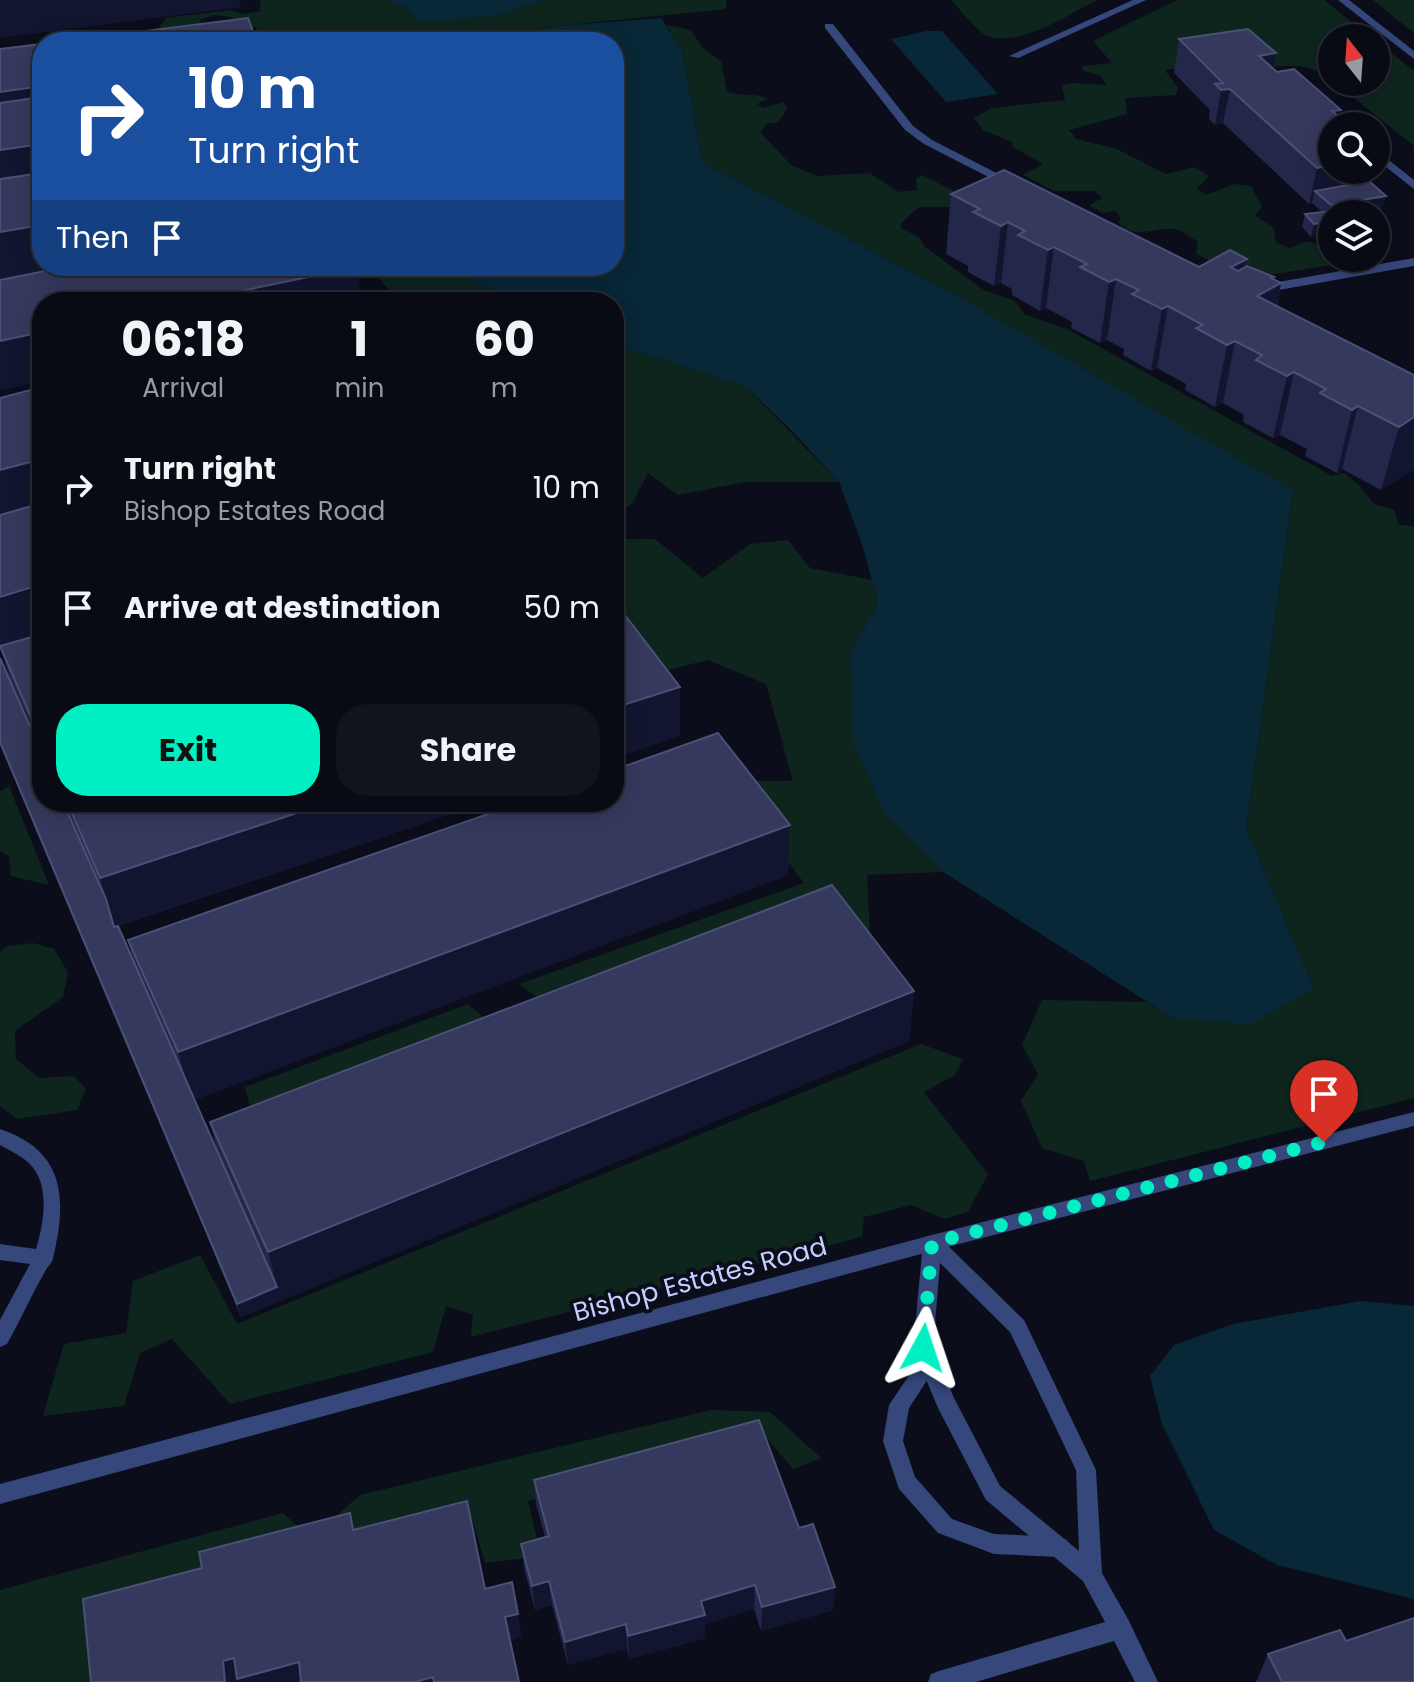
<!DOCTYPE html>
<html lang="en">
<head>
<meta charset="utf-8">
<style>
	:root { --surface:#080a14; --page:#11131d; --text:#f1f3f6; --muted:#989aa0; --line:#292b34; --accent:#00f0c3 }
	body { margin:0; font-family:Poppins,sans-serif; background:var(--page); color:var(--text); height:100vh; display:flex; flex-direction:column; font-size:30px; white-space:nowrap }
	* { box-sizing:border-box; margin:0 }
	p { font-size:26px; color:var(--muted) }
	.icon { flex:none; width:44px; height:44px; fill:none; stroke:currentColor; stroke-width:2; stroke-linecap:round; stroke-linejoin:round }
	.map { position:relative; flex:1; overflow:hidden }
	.details { position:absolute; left:32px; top:292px; width:592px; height:520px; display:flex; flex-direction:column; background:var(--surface); border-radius:32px; box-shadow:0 4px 20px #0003,0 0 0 2px var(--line) }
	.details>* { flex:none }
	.top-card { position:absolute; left:32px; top:32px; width:592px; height:244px; border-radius:32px; box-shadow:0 4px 20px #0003,0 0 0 2px var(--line); background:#1a4fa0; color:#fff; overflow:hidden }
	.needle { width:52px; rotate:343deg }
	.buttons { position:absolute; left:1318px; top:24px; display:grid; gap:16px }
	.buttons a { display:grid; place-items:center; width:72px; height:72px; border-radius:50%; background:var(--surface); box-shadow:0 4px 20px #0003,0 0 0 2px var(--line); font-size:40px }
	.pin { position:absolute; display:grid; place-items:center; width:68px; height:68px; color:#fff; margin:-82px -34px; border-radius:50% 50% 50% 0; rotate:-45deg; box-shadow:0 0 8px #0007 }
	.pin .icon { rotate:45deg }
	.me { position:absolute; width:88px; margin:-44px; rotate:5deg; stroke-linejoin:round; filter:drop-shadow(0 0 6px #0008) }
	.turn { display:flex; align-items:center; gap:28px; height:168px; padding:0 24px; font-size:36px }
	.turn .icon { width:104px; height:104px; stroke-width:2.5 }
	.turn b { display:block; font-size:56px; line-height:68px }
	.then { display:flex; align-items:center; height:76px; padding:0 24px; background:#0003; gap:16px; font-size:30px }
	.eta { display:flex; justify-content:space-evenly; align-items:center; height:136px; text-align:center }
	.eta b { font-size:48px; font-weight:700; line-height:56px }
	.action { display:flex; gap:16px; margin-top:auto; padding:16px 24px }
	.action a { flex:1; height:92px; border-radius:32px; background:var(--accent); color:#111; font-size:32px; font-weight:700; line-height:92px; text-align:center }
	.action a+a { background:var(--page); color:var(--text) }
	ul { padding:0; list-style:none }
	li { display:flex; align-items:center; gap:24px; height:120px; padding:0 24px }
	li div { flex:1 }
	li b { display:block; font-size:30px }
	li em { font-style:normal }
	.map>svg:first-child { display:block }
	.green { fill:#0e251e }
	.water { fill:#082737 }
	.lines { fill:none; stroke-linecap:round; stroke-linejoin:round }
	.service { fill:#35477b; fill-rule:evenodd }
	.minor { fill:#35477b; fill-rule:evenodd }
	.tertiary { fill:#35477b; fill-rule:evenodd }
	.wall { fill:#23274a }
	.shaded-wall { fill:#12152f }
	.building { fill:#35395d; stroke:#4b5076; stroke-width:2 }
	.route { stroke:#00f0c3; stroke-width:14; stroke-dasharray:0 25.2 }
	.labels { text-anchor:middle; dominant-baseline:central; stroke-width:8; stroke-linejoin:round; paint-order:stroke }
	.near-street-label { font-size:26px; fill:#c5cfff; stroke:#0b0d1b }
</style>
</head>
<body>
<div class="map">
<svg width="1414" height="1682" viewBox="0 0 1414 1682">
	<rect width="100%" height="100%" fill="#0b0d1b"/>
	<g class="green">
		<path d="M260,0H385L405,7L501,15L544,0H726V9L558,26L466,42H261L256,27L240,29L231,17L214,15L200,20L202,26L153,37L166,18L230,10L243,14L261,11Z"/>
		<path d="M951,0H1097C1071,13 1016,50 986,35C974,29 961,10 951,0Z"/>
		<path d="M1177,0H1324L1372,38H1332V80C1308,61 1285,65 1257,70L1242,61L1165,70L1178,88L1176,95L1125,98L1127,114L1069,130L1076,139L1117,149L1166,174L1195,167L1209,176L1197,189L1206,195L1234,184L1251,186L1262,206L1255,216L1274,228L1276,243L1290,248L1306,241L1332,248V258L1357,261L1236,280L1213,262L1196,254L1198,242C1191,238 1182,230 1174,229C1153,227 1135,241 1118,222L1121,219L1116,211L1103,213L1089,206L1102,198L1095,191H1054L1023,175L1043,164L1013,147L1012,142L983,130L974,118L992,108L1065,100L1062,85L1074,83L1106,85L1101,76L1081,70L1084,66L1112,63L1093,41Z"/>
		<path d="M1373,0H1414V33Z"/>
		<path d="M666,25L691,30L703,49L721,61L727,92C741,97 756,92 768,99L757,104L764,108L783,102L788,108L778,122L766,124L761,133L791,165L817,176L869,173L899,192L917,190L916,179L922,175L969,199L962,207H919L901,223V228L919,237L925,247L984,290L1015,301L1024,314L1069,330L1332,476L1344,473L1358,484L1374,504L1394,510L1399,525L1414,526V1098L1090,1181L1084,1161L1042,1148L1021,1101L1038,1074L1022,1045L1042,1000L1147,1002L1173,1018L1314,989L1246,828L1293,492L963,299L702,162L682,50Z"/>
		<path d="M1376,41L1414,71V146L1334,82H1376Z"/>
		<path d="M367,266H445L516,302H384L392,293Z"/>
		<path d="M614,345L745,386L839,482H745L678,495L648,473L632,504L614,514Z"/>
		<path d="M614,539H655L703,578L750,544L788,540L810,568L872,580L878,602L850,655L886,815L943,872L867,875L871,958L578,1027L519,984L804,883L728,781H793L766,684L708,660L647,675L614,652Z"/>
		<path d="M9,786L49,885L11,876L9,856L0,851V791Z"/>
		<path d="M33,943L54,949L68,972L63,997L15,1031L16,1059L39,1078L74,1076L86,1089L77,1110L17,1119L0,1106V952L7,946Z"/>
		<path d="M468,1004L520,1050L254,1124L245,1087Z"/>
		<path d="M921,1044L963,1059L955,1075L924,1092L988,1174L968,1212L944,1219L911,1205L864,1217L862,1237L471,1337L473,1315L446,1306L433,1352L230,1404L172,1339L140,1353L124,1406L43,1416L64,1344L126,1333L133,1281L200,1255L237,1324Z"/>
		<path d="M711,1410L770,1412L821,1458L793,1469L767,1439L528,1501L541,1556L485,1563L473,1521L399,1535L85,1617L90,1682H0V1590L283,1513L296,1525L329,1522L360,1495Z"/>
	</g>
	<g class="water">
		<path d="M385,0H544L501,15L421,22L405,7Z"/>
		<path d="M661,18L682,50L702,162L963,299L1293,491L1246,828L1314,989L1250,1024L1173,1018L943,872L886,815L853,743L850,655L878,602L862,544L839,482L793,432L745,386L614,345V302H516L445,266H614V42H466L558,26Z"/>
		<path d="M926,31H942L998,94L946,102L891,39Z"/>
		<path d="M1361,1301L1414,1306V1599L1277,1565L1214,1530L1162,1424L1150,1376L1174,1345L1233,1324Z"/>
	</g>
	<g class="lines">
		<g class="service">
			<path d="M1376,150L1414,180V189L1376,159Z"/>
			<path d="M0,1129C66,1151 67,1200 53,1258C52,1263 50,1264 47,1268C33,1292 21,1319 7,1344L0,1347V1320L30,1264L0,1260V1244L36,1249C43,1226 49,1194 36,1172C29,1159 12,1152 0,1145Z"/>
			<path d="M929,1353L936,1356L939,1362L909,1408L903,1441L915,1477L952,1519L994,1534L1059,1537L1067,1540L1070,1547L1067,1554L1059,1557L994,1554L938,1533L899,1489L883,1441L889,1405L922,1356Z"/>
		</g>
		<g class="minor">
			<path d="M1133,0H1146L1018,58L1009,56Z"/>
			<path d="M825,24H833L913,126L932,140L1014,182V186H1006L924,144L905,130L825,28Z"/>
			<path d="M1414,258V266L1262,293L1256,289L1262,285Z"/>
			<path d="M932,1235L939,1237L1024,1320L1096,1470L1102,1573L1129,1621L1158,1682H1135L1114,1641L976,1682H928L931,1674L939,1671L1105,1622L1083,1581L986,1500L938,1408L913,1348L923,1243L925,1237ZM940,1263L1010,1332L1076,1470L1079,1551L1000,1486L954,1398L933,1348Z"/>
		</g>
		<g class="tertiary">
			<path d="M1338,0H1349L1414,51V59Z"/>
			<path d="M1414,1112V1126L932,1251L0,1504V1484L932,1235Z"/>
		</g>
	</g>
	<g class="wall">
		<path d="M1179,39L1273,69L1341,110L1339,117L1342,119L1340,126H1332V170H1373L1370,182L1386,196L1382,208L1348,214H1332L1311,237L1302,227L1305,214L1322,212L1312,203L1309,204L1223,123L1215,125L1209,119L1210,110L1174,73Z"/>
		<path d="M951,194L1199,267L1247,259L1246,267L1281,283L1277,306L1414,375V469L1381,490L1342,469L1337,473L1305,456L1307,449L1280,435L1273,438L1243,422L1244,415L1223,403L1215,407L1185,390L1186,384L1157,368L1151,371L1123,355L1124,349L1107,340L1100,343L1071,328L1072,322L1046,308L1040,311L1012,295V289L1001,283L994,286L968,272V266L946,254Z"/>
		<path d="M42,387V802L67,811L65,802H486L118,926L134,963L128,940L790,825L788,875L194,1100L218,1154L210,1122L914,991L909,1041L241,1317L0,745V658L12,685L1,650H0Z"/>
		<path d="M534,1480L799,1528L835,1587L833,1610L761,1631L754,1609L705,1624V1638L629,1659L627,1648L568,1665L552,1605L535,1610L524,1568L521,1544L545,1537L536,1504Z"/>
		<path d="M1346,1641L1414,1682H1256L1268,1654Z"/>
	</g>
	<g class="shaded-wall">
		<path d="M0,0H240L241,7L0,38Z"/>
		<path d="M1276,53L1270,87L1259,56Z"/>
		<path d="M42,86V99L0,104V92Z"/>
		<path d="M1230,89L1223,123L1215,125L1221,90Z"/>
		<path d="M1341,110L1339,120L1342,119L1340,126H1332V111Z"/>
		<path d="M42,144V191L0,197V150Z"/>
		<path d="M1332,165V170H1373L1367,193L1315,191L1312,203L1309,204L1317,168Z"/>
		<path d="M1386,196L1382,208L1348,214H1332L1328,217L1331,205Z"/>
		<path d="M1008,222L1001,283L994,286L1001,226Z"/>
		<path d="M1332,222V234L1311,237L1314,224Z"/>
		<path d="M42,226V266H88L0,280V232Z"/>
		<path d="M1054,247L1046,308L1040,311L1048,250Z"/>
		<path d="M1247,259L1235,320L1231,267Z"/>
		<path d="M357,267L362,302H188Z"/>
		<path d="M1274,277L1271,289L1281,283L1268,345L1257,296Z"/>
		<path d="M1116,279L1107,340L1100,343L1109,282Z"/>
		<path d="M1168,306L1157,368L1151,371L1162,309Z"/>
		<path d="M42,332V382L0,390V341Z"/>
		<path d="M1235,341L1223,403L1215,407L1227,345Z"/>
		<path d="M1294,372L1280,435L1273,438L1287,376Z"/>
		<path d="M1358,406L1342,469L1337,473L1352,410Z"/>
		<path d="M1414,417V469L1381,490L1399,427Z"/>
		<path d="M42,459V510L0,522V470Z"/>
		<path d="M42,584V638L0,650V597Z"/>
		<path d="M680,687V736L614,759V708Z"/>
		<path d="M42,727V750L36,729Z"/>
		<path d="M330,802H486L114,927L100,878Z"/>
		<path d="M790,825L788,875L192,1101L178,1052Z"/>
		<path d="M914,991L909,1041L241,1317L237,1304L277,1287L268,1252Z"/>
		<path d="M549,1581L552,1605L535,1610L532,1586Z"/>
		<path d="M755,1585L754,1609L705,1624V1638L629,1659L628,1636L701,1601Z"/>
		<path d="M835,1587L833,1610L761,1631L762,1607Z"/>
		<path d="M518,1614L522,1637L508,1641L505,1617Z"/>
		<path d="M626,1624L627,1648L568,1665L565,1642Z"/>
		<path d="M234,1658L299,1662L305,1682H225L223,1661Z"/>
		<path d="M433,1677L434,1682H415Z"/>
	</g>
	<g class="building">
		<path d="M248,18L257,42H58Z"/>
		<path d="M1248,29L1276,53L1259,56L1277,72L1294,69L1341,110L1332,111L1342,119L1334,121L1339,126H1332V165L1317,168L1230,89L1221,90L1215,84L1223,83L1179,39Z"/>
		<path d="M538,34L542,42H502L500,39Z"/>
		<path d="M42,44V86L0,92V49Z"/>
		<path d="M42,97V144L0,150V103Z"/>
		<path d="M1004,170L1199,267L1230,250L1247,259L1231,267L1238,271L1247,266L1274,277L1271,278L1281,283L1257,296L1414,375V417L1399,427L1358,406L1352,410L1320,393L1326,389L1294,372L1287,376L1256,360L1262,355L1235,341L1227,345L1196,328L1203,325L1168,306L1162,309L1132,294L1139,290L1116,279L1109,282L1080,267L1087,264L1054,247L1048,250L1018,235L1025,231L1008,222L1001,226L973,212L980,209L951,194Z"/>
		<path d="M42,173V225L0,232V179Z"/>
		<path d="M1369,181L1386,196L1331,205L1315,191Z"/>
		<path d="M1331,211L1333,214H1332V222L1314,224L1305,214Z"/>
		<path d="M70,266H357V267L188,302H42V332L0,341V280Z"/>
		<path d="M42,387V459L0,470V398Z"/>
		<path d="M42,503V584L0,597V515Z"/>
		<path d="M618,606L680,687L614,708V607Z"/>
		<path d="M42,634V727L36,729L0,646Z"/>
		<path d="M0,658L42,754V802H63L106,899L114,927L118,926L277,1287L237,1304L0,742Z"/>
		<path d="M718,733L790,825L178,1052L128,940L522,802H614V770Z"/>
		<path d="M67,802H330L100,878Z"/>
		<path d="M832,885L914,991L268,1252L210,1122Z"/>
		<path d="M759,1420L799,1528L813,1524L835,1587L762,1607L755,1585L701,1601L705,1615L628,1636L626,1624L565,1642L549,1581L532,1586L521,1544L549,1536L534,1480Z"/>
		<path d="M467,1501L485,1589L512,1582L518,1614L505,1617L519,1682H434L433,1677L415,1682H301L299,1662L237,1679L234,1658L223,1661L225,1682H91L83,1599L202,1568L199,1552L350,1513L353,1530Z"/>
		<path d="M1414,1618V1682H1282L1268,1654L1340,1630L1346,1641Z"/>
	</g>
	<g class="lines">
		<path class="route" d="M923,1348L932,1243L1324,1142"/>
	</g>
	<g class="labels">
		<g class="near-street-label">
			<text transform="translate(700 1279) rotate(-15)">Bishop Estates Road</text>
		</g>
	</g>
</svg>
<div class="buttons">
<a><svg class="needle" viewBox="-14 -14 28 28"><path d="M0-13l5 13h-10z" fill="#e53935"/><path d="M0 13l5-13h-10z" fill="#989aa0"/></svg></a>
<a><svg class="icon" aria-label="search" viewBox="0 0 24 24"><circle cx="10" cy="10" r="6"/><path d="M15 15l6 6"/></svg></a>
<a><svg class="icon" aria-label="layers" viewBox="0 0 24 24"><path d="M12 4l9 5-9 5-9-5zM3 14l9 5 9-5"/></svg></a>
</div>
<div class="pin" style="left:1324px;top:1142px;background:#d93025"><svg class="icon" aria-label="arrive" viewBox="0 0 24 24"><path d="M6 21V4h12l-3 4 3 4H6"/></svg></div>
<svg class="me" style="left:923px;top:1348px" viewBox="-20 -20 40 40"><path d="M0-17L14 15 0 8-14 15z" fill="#00f0c3" stroke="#fff" stroke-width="4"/></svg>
<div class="top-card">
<div class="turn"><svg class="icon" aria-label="right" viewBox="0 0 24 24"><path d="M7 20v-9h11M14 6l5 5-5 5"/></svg><div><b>10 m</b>Turn right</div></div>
<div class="then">Then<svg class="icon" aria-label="arrive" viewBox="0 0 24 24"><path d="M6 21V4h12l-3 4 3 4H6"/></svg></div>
</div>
<section class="details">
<div class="eta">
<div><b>06:18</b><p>Arrival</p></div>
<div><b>1</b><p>min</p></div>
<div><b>60</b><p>m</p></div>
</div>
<ul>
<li><svg class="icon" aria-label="right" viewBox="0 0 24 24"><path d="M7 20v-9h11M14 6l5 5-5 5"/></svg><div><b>Turn right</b><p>Bishop Estates Road</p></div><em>10 m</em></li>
<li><svg class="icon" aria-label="arrive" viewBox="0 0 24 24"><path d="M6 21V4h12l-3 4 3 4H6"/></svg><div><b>Arrive at destination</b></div><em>50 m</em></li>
</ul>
<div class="action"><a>Exit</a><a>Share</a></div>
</section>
</div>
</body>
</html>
